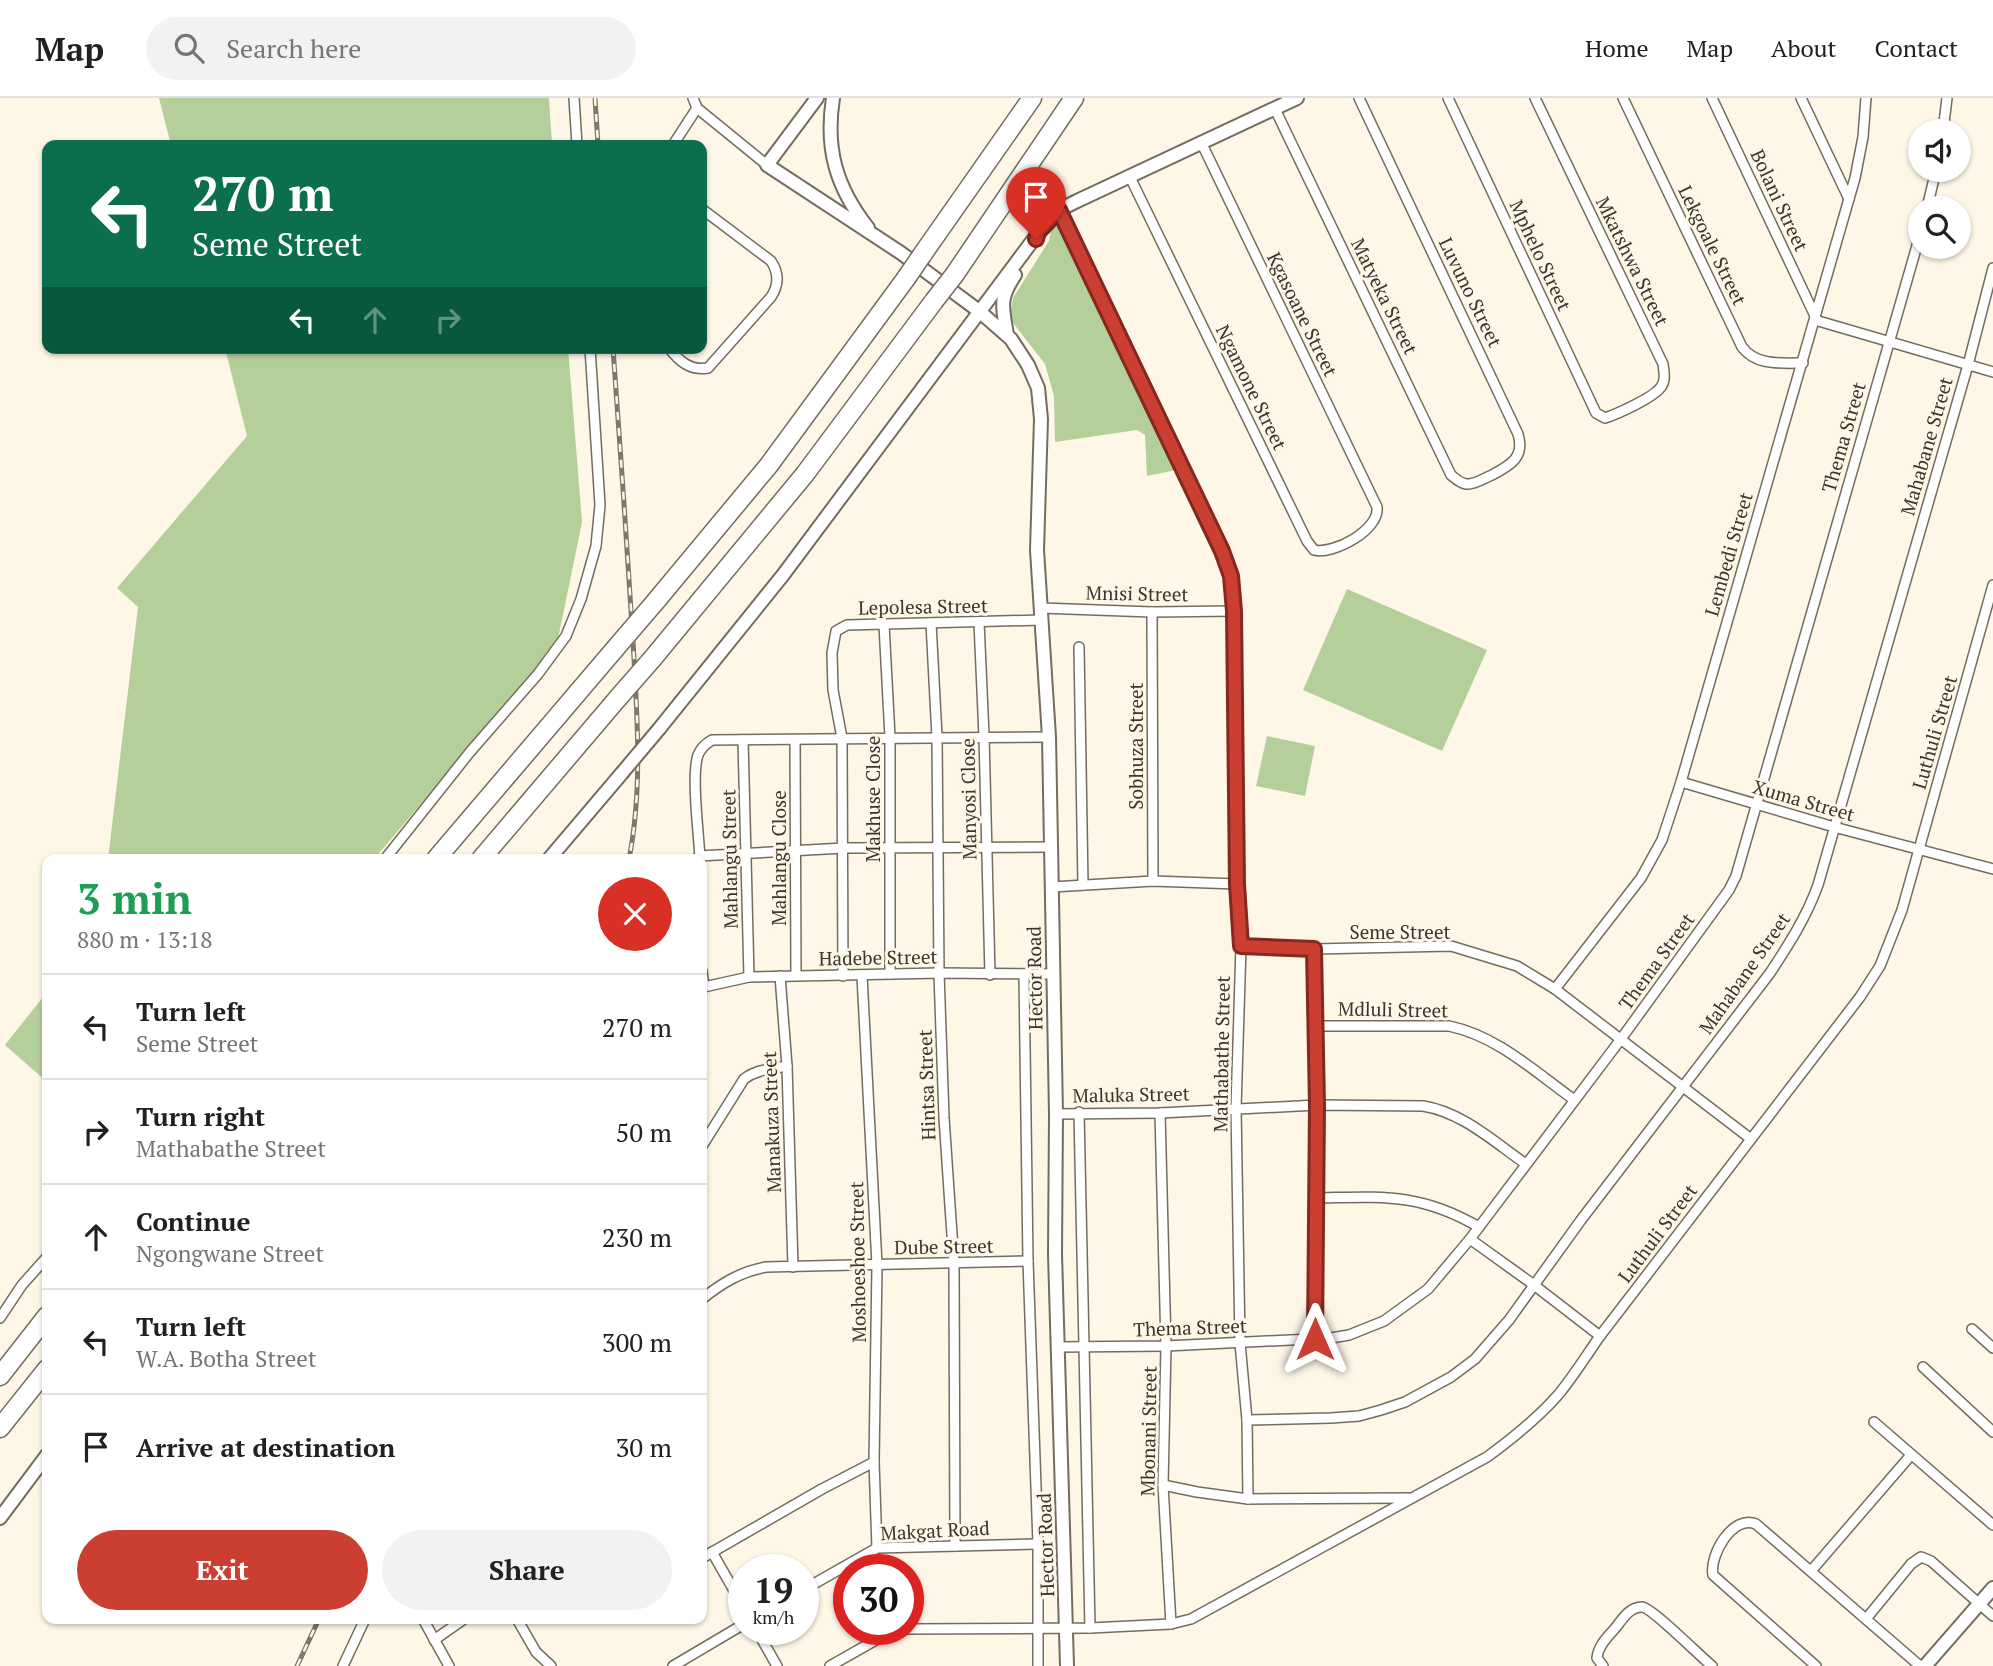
<!DOCTYPE html>
<html lang="en">
<head>
<meta charset="utf-8">
<style>
	:root { --surface:#fff; --page:#f2f2f2; --text:#202124; --muted:#757577; --line:#e0e0e0; --accent:#cb3e32 }
	body { margin:0; font-family:"PT Serif",serif; background:var(--page); color:var(--text); height:100vh; display:flex; flex-direction:column; font-size:26px; white-space:nowrap }
	* { box-sizing:border-box; margin:0 }
	p { font-size:23px; color:var(--muted) }
	.icon { flex:none; width:38px; height:38px; fill:none; stroke:currentColor; stroke-width:2; stroke-linecap:round; stroke-linejoin:round }
	.map { position:relative; flex:1; overflow:hidden }
	.sheet { position:absolute; left:42px; top:756px; width:665px; height:770px; display:flex; flex-direction:column; background:var(--surface); border-radius:14px; box-shadow:0 2px 5px #0004 }
	.sheet>* { flex:none }
	.banner { position:absolute; left:42px; top:42px; width:665px; height:214px; border-radius:14px; box-shadow:0 2px 5px #0004; background:#0b6e4f; color:#fff; overflow:hidden }
	.buttons { position:absolute; left:1908px; top:21px; display:grid; gap:14px }
	.buttons a { display:grid; place-items:center; width:63px; height:63px; border-radius:50%; background:var(--surface); box-shadow:0 2px 5px #0004; font-size:35px }
	.speed { position:absolute; left:728px; top:1456px; display:flex; gap:14px; font-size:35px; font-weight:700; text-align:center }
	.speed>* { display:grid; place-content:center; width:91px; height:91px; border-radius:50%; background:var(--surface); box-shadow:0 2px 5px #0004; line-height:1 }
	.speed small { font-size:18px; font-weight:400 }
	.speed .limit { border:10px solid #d22; background:#fff; color:#111 }
	.pin { position:absolute; display:grid; place-items:center; width:60px; height:60px; color:#fff; margin:-72px -30px; border-radius:50% 50% 50% 0; rotate:-45deg; box-shadow:0 0 7px #0007 }
	.pin .icon { rotate:45deg }
	.me { position:absolute; width:77px; margin:-38px; rotate:0deg; stroke-linejoin:round; filter:drop-shadow(0 0 5px #0008) }
	.turn { display:flex; align-items:center; gap:24px; height:147px; padding:0 35px; font-size:32px }
	.turn .icon { width:91px; height:91px; stroke-width:2.5 }
	.turn b { display:block; font-size:49px; line-height:60px }
	.lanes { display:flex; align-items:center; height:66px; padding:0 35px; background:#0003; justify-content:center; gap:35px; direction:ltr }
	.lanes .off { opacity:.35 }
	.round { display:grid; place-items:center; flex:none; width:74px; height:74px; border-radius:37px; background:var(--page) }
	.overview { display:flex; align-items:center; justify-content:space-between; height:119px; padding:0 35px }
	h1 { font-size:42px; font-weight:700; line-height:52px; color:#1e9e55 }
	.primary-button { display:flex; gap:14px; margin-top:auto; padding:14px 35px }
	.primary-button a { flex:1; height:80px; border-radius:42px; background:var(--accent); color:#fff; font-size:28px; font-weight:700; line-height:80px; text-align:center }
	.primary-button a+a { background:var(--page); color:var(--text) }
	ul { padding:0; list-style:none }
	li { display:flex; align-items:center; gap:21px; height:105px; padding:0 35px; border-top:2px solid var(--line) }
	li div { flex:1 }
	li b { display:block; font-size:26px }
	li em { font-style:normal }
	header { display:flex; align-items:center; gap:42px; box-sizing:border-box; height:98px; padding:0 35px; background:var(--surface); border-bottom:2px solid var(--line) }
	header strong { font-size:33px }
	nav { display:flex; gap:38px; margin-inline-start:auto; font-size:24px }
	.search { width:490px; height:63px; background:var(--page); display:flex; align-items:center; gap:18px; box-sizing:border-box; padding:0 24px; border-radius:38px; color:var(--muted); font-size:26px }
	.map>svg:first-child { display:block }
	.green { fill:#b5cf9a }
	.lines { fill:none; stroke-linecap:round; stroke-linejoin:round }
	.street-casing { stroke:#746d5f; stroke-width:12 }
	.secondary-casing { stroke:#746d5f; stroke-width:16 }
	.highway-casing { stroke:#746d5f; stroke-width:21 }
	.street { stroke:#fff; stroke-width:9 }
	.secondary { stroke:#fff; stroke-width:12 }
	.highway { stroke:#fff; stroke-width:18 }
	.rail-casing { stroke:#7c786e; stroke-width:5 }
	.rail { stroke:#fef6e6; stroke-width:2.5; stroke-dasharray:8; stroke-linecap:butt }
	.secondary-bridge-casing { stroke:#746d5f; stroke-width:16; stroke-linecap:butt }
	.highway-bridge-casing { stroke:#746d5f; stroke-width:21; stroke-linecap:butt }
	.secondary-bridge { stroke:#fff; stroke-width:12 }
	.highway-bridge { stroke:#fff; stroke-width:18 }
	.route-casing { stroke:#842820; stroke-width:18 }
	.route { stroke:#cb3e32; stroke-width:12 }
	.labels { text-anchor:middle; dominant-baseline:central; stroke-width:6; stroke-linejoin:round; paint-order:stroke }
	.street-label { font-size:19px; fill:#38362f; stroke:#fef6e6 }
</style>
</head>
<body>
<header>
<strong>Map</strong>
<div class="search"><svg class="icon" aria-label="search" viewBox="0 0 24 24"><circle cx="10" cy="10" r="6"/><path d="M15 15l6 6"/></svg>Search here</div>
<nav><a>Home</a><a>Map</a><a>About</a><a>Contact</a></nav>
</header>
<div class="map">
<svg width="1993" height="1568" viewBox="0 0 1993 1568">
	<rect width="100%" height="100%" fill="#fef6e6"/>
	<g class="green">
		<path d="M159,0H549L552,47H171Z"/>
		<path d="M1066,117L1176,372L1147,378L1145,337L1137,332L1055,344L1054,298L1045,266L1010,221L1013,200L1049,143L1051,131Z"/>
		<path d="M225,250H568L582,424L557,546L374,761H108L138,509L117,490L247,338Z"/>
		<path d="M1347,491L1487,552L1442,653L1303,592Z"/>
		<path d="M1267,638L1315,648L1305,698L1256,688Z"/>
		<path d="M47,894V984L5,947Z"/>
	</g>
	<g class="lines">
		<defs>
			<g id="street">
				<path d="M574,0L577,47"/>
				<path d="M693,0L697,10L767,67"/>
				<path d="M1448,0L1596,315L1605,320C1617,316 1653,300 1661,289C1666,282 1664,274 1663,266L1535,0"/>
				<path d="M1623,0L1742,249C1756,268 1781,265 1803,265"/>
				<path d="M1712,0L1816,220"/>
				<path d="M1801,0L1849,101"/>
				<path d="M1275,11L1451,377C1456,381 1460,385 1466,386C1475,387 1484,380 1492,377C1511,367 1525,359 1518,336L1359,0"/>
				<path d="M1943,33L1947,0"/>
				<path d="M673,47L697,10"/>
				<path d="M1129,77L1307,443L1314,452C1333,457 1380,432 1377,409L1202,46"/>
				<path d="M1927,110L1936,72"/>
				<path d="M1059,112L1222,453L1233,491L1237,786L1241,848L1236,1010L1240,1245L1247,1322L1248,1401"/>
				<path d="M1815,222L1993,274"/>
				<path d="M669,250C679,263 690,273 708,270L771,199C779,187 779,175 771,163L702,111"/>
				<path d="M1041,510L1152,514L1234,513"/>
				<path d="M1152,514L1153,783"/>
				<path d="M979,524L984,638L990,877"/>
				<path d="M931,525L937,639L939,875L944,1020L954,1166L955,1448"/>
				<path d="M884,527L890,639V876"/>
				<path d="M1079,549L1083,787"/>
				<path d="M743,642L749,879"/>
				<path d="M795,642L796,877"/>
				<path d="M1681,684L1834,729L1993,771"/>
				<path d="M699,758L844,750L1051,749"/>
				<path d="M385,761L470,654L538,576L566,538L581,501L596,448L600,407L590,250"/>
				<path d="M700,761C699,737 691,677 698,657C701,650 705,646 712,642L1049,639"/>
				<path d="M1052,789L1153,783L1237,786"/>
				<path d="M1241,848L1314,851L1451,848L1517,868L1555,891L1751,1041"/>
				<path d="M1314,851L1317,1007L1315,1241"/>
				<path d="M702,873L704,889"/>
				<path d="M780,878L787,968L793,1169"/>
				<path d="M843,878L842,640L833,592L832,555L836,533L847,527L1041,522"/>
				<path d="M862,878L877,1167L874,1364L877,1450"/>
				<path d="M1024,878L1028,1163L1038,1446V1568"/>
				<path d="M704,889L749,879L939,875L1053,876"/>
				<path d="M1555,891L1641,780L1662,742L1681,684L1855,80L1863,39L1866,0"/>
				<path d="M1316,928H1449C1497,938 1534,973 1573,1001"/>
				<path d="M1079,1014L1090,1530"/>
				<path d="M1160,1015L1166,1248L1163,1387L1171,1526"/>
				<path d="M1056,1016L1160,1015L1317,1007L1423,1008C1462,1014 1494,1044 1526,1066"/>
				<path d="M702,1048L744,981C757,971 772,971 787,968"/>
				<path d="M1315,1100C1381,1099 1419,1094 1479,1129"/>
				<path d="M1470,1141L1534,1187L1600,1238"/>
				<path d="M702,1201C722,1185 740,1174 766,1169L1028,1163"/>
				<path d="M0,1220L22,1187L47,1159"/>
				<path d="M1972,1231L1993,1250"/>
				<path d="M1059,1249L1166,1248L1331,1240L1349,1237L1384,1223L1428,1191L1470,1141L1621,941L1729,792L1736,778L1920,137"/>
				<path d="M1923,1269L1993,1334"/>
				<path d="M1247,1322L1331,1320L1359,1318L1381,1312L1405,1304L1451,1279L1475,1261L1509,1222L1581,1122L1770,875C1789,846 1806,820 1818,787L1968,267L1993,170"/>
				<path d="M1874,1324L1993,1427"/>
				<path d="M1163,1387L1197,1394L1248,1401L1409,1400"/>
				<path d="M712,1454L744,1510"/>
				<path d="M702,1460L822,1391L874,1364"/>
				<path d="M1811,1473L1911,1357"/>
				<path d="M803,1492L877,1450L1038,1446"/>
				<path d="M423,1521L449,1568"/>
				<path d="M517,1521L536,1554L551,1568"/>
				<path d="M1866,1521L1911,1466L1921,1459L1931,1463L1993,1518"/>
				<path d="M756,1531L777,1568"/>
				<path d="M908,1531L1090,1530L1171,1526L1191,1521L1487,1359C1513,1340 1537,1321 1558,1297C1573,1279 1586,1258 1600,1238L1860,899L1880,868L1902,812L1993,487"/>
				<path d="M434,1542L464,1521"/>
				<path d="M343,1568L365,1521"/>
				<path d="M673,1568L744,1526"/>
				<path d="M830,1568L890,1534L906,1531"/>
				<path d="M1603,1568L1597,1560C1598,1547 1609,1538 1617,1528C1623,1520 1630,1509 1642,1509C1651,1509 1701,1559 1712,1568"/>
				<path d="M1816,1568L1713,1477C1709,1457 1733,1416 1756,1426L1920,1568"/>
			</g>
			<g id="secondary">
				<path d="M817,0L767,67L901,155L979,213L1011,241L1028,267L1038,290L1041,321L1037,452L1049,639L1056,1016L1055,1156L1067,1568"/>
				<path d="M833,0C825,51 836,89 868,130"/>
				<path d="M1007,237C1003,210 998,202 1015,177"/>
				<path d="M659,631L783,477L1048,122L1059,112L1077,103L1297,0"/>
				<path d="M549,761L622,675"/>
				<path d="M0,1420L47,1357"/>
				<path d="M1925,1568L1993,1490"/>
			</g>
			<g id="highway">
				<path d="M922,157L1032,0"/>
				<path d="M955,176L1074,0"/>
				<path d="M656,503L769,367L907,179"/>
				<path d="M653,560L805,376L934,203"/>
				<path d="M436,761L614,552"/>
				<path d="M481,761L618,600"/>
				<path d="M0,1278L47,1218"/>
				<path d="M0,1330L47,1271"/>
			</g>
		</defs>
		<use href="#street" class="street-casing"/>
		<use href="#secondary" class="secondary-casing"/>
		<use href="#highway" class="highway-casing"/>
		<use href="#street" class="street"/>
		<use href="#secondary" class="secondary"/>
		<use href="#highway" class="highway"/>
		<defs>
			<g id="rail">
				<path d="M595,0L598,47"/>
				<path d="M613,250C620,348 627,445 633,543C637,615 643,690 629,761"/>
				<path d="M297,1568L319,1521"/>
			</g>
		</defs>
		<use href="#rail" class="rail-casing"/>
		<use href="#rail" class="rail"/>
		<defs>
			<path id="secondary-bridge" d="M622,675L659,631"/>
			<g id="highway-bridge">
				<path d="M907,179L922,157"/>
				<path d="M934,203L955,176"/>
				<path d="M614,552L656,503"/>
				<path d="M618,600L653,560"/>
			</g>
		</defs>
		<use href="#secondary-bridge" class="secondary-bridge-casing"/>
		<use href="#highway-bridge" class="highway-bridge-casing"/>
		<use href="#secondary-bridge" class="secondary-bridge"/>
		<use href="#highway-bridge" class="highway-bridge"/>
	</g>
	<g class="lines">
		<defs>
			<path id="route" d="M1036,141L1038,134L1059,112L1222,453L1231,478L1234,513L1237,786L1241,848L1314,851L1317,1007L1315,1241"/>
		</defs>
		<use href="#route" class="route-casing"/>
		<use href="#route" class="route"/>
	</g>
	<g class="labels">
		<g class="street-label">
			<text transform="translate(1780 102) rotate(65)">Bolani Street</text>
			<text transform="translate(1713 147) rotate(64)">Lekgoale Street</text>
			<text transform="translate(1541 157) rotate(65)">Mphelo Street</text>
			<text transform="translate(1633 163) rotate(64)">Mkatshwa Street</text>
			<text transform="translate(1471 194) rotate(64)">Luvuno Street</text>
			<text transform="translate(1385 198) rotate(64)">Matyeka Street</text>
			<text transform="translate(1303 216) rotate(64)">Kgasoane Street</text>
			<text transform="translate(1252 289) rotate(64)">Ngamone Street</text>
			<text transform="translate(1843 339) rotate(-74)">Thema Street</text>
			<text transform="translate(1926 348) rotate(-74)">Mahabane Street</text>
			<text transform="translate(1728 456) rotate(-74)">Lembedi Street</text>
			<text transform="translate(1137 495) rotate(1)">Mnisi Street</text>
			<text transform="translate(923 508) rotate(-1)">Lepolesa Street</text>
			<text transform="translate(1934 634) rotate(-74)">Luthuli Street</text>
			<text transform="translate(1135 648) rotate(-90)">Sobhuza Street</text>
			<text transform="translate(872 701) rotate(-90)">Makhuse Close</text>
			<text transform="translate(968 701) rotate(-91)">Manyosi Close</text>
			<text transform="translate(1804 702) rotate(16)">Xuma Street</text>
			<text transform="translate(778 760) rotate(-90)">Mahlangu Close</text>
			<text transform="translate(729 761) rotate(-91)">Mahlangu Street</text>
			<text x="1400" y="833">Seme Street</text>
			<text transform="translate(878 859) rotate(-1)">Hadebe Street</text>
			<text transform="translate(1656 863) rotate(-54)">Thema Street</text>
			<text transform="translate(1744 875) rotate(-55)">Mahabane Street</text>
			<text transform="translate(1034 880) rotate(-91)">Hector Road</text>
			<text transform="translate(1393 911) rotate(1)">Mdluli Street</text>
			<text transform="translate(1221 956) rotate(-89)">Mathabathe Street</text>
			<text transform="translate(926 987) rotate(-92)">Hintsa Street</text>
			<text transform="translate(1131 996) rotate(-1)">Maluka Street</text>
			<text transform="translate(771 1024) rotate(-92)">Manakuza Street</text>
			<text transform="translate(1657 1135) rotate(-53)">Luthuli Street</text>
			<text transform="translate(944 1148) rotate(-1)">Dube Street</text>
			<text transform="translate(857 1164) rotate(-91)">Moshoeshoe Street</text>
			<text transform="translate(1190 1229) rotate(-2)">Thema Street</text>
			<text transform="translate(1148 1333) rotate(-89)">Mbonani Street</text>
			<text transform="translate(935 1432) rotate(-3)">Makgat Road</text>
			<text transform="translate(1045 1447) rotate(-92)">Hector Road</text>
		</g>
	</g>
</svg>
<div class="buttons">
<a><svg class="icon" aria-label="sound" viewBox="0 0 24 24"><path d="M4 9h4l5-4v14l-5-4H4zM17 9q2 3 0 6"/></svg></a>
<a><svg class="icon" aria-label="search" viewBox="0 0 24 24"><circle cx="10" cy="10" r="6"/><path d="M15 15l6 6"/></svg></a>
</div>
<div class="speed"><div>19<small>km/h</small></div><div class="limit">30</div></div>
<div class="pin" style="left:1036px;top:141px;background:#d93025"><svg class="icon" aria-label="arrive" viewBox="0 0 24 24"><path d="M6 21V4h12l-3 4 3 4H6"/></svg></div>
<svg class="me" style="left:1315px;top:1241px" viewBox="-20 -20 40 40"><path d="M0-17L14 15 0 8-14 15z" fill="#cb3e32" stroke="#fff" stroke-width="4"/></svg>
<div class="banner">
<div class="turn"><svg class="icon" aria-label="left" viewBox="0 0 24 24"><path d="M17 20v-9H6M10 6l-5 5 5 5"/></svg><div><b>270 m</b>Seme Street</div></div>
<div class="lanes"><svg class="icon" aria-label="left" viewBox="0 0 24 24"><path d="M17 20v-9H6M10 6l-5 5 5 5"/></svg><svg class="icon off" aria-label="ahead" viewBox="0 0 24 24"><path d="M12 20V5M6 11l6-6 6 6"/></svg><svg class="icon off" aria-label="right" viewBox="0 0 24 24"><path d="M7 20v-9h11M14 6l5 5-5 5"/></svg></div>
</div>
<section class="sheet">
<div class="overview"><div><h1>3 min</h1><p>880 m · 13:18</p></div><a class="round" style="background:#d93025;color:#fff"><svg class="icon" aria-label="close" viewBox="0 0 24 24"><path d="M6 6l12 12M18 6L6 18"/></svg></a></div>
<ul>
<li><svg class="icon" aria-label="left" viewBox="0 0 24 24"><path d="M17 20v-9H6M10 6l-5 5 5 5"/></svg><div><b>Turn left</b><p>Seme Street</p></div><em>270 m</em></li>
<li><svg class="icon" aria-label="right" viewBox="0 0 24 24"><path d="M7 20v-9h11M14 6l5 5-5 5"/></svg><div><b>Turn right</b><p>Mathabathe Street</p></div><em>50 m</em></li>
<li><svg class="icon" aria-label="ahead" viewBox="0 0 24 24"><path d="M12 20V5M6 11l6-6 6 6"/></svg><div><b>Continue</b><p>Ngongwane Street</p></div><em>230 m</em></li>
<li><svg class="icon" aria-label="left" viewBox="0 0 24 24"><path d="M17 20v-9H6M10 6l-5 5 5 5"/></svg><div><b>Turn left</b><p>W.A. Botha Street</p></div><em>300 m</em></li>
<li><svg class="icon" aria-label="arrive" viewBox="0 0 24 24"><path d="M6 21V4h12l-3 4 3 4H6"/></svg><div><b>Arrive at destination</b></div><em>30 m</em></li>
</ul>
<div class="primary-button"><a>Exit</a><a>Share</a></div>
</section>
</div>
</body>
</html>
